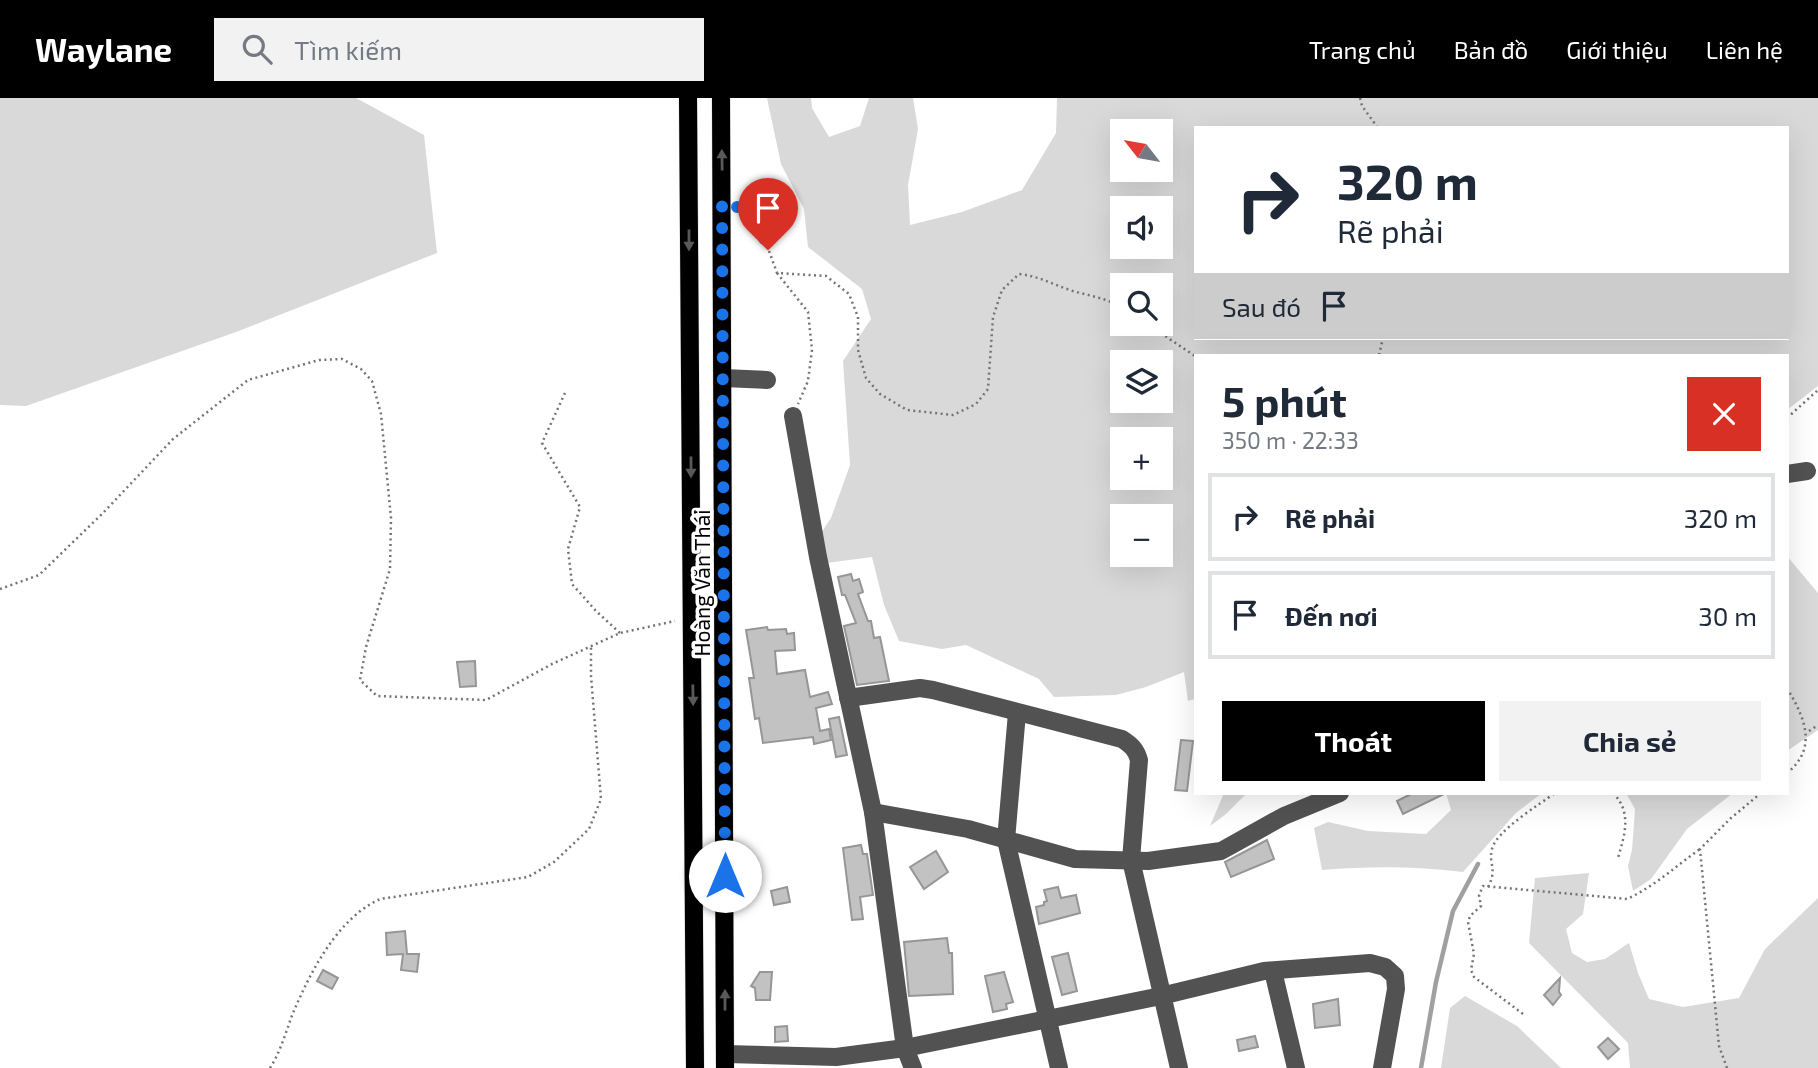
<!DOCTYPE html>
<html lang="vi">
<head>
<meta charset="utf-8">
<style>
	:root { --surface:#fff; --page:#f2f2f3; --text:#1f2937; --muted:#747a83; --line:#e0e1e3; --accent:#000 }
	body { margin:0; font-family:"Exo 2",sans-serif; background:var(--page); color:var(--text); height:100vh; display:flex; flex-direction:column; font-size:26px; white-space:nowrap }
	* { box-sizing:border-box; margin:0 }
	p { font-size:23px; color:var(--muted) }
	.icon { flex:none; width:38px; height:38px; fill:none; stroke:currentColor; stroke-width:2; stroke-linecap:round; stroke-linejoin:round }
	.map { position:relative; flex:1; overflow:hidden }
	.panel { position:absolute; left:1194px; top:256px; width:595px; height:441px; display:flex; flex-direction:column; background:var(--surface); border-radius:0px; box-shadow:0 7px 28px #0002 }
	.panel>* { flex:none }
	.banner { position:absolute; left:1194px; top:28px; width:595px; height:214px; border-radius:0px; box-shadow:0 7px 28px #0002; background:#fff; color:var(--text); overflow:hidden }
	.needle { width:46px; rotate:301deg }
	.controls { position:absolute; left:1110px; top:21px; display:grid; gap:14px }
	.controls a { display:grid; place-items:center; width:63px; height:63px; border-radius:0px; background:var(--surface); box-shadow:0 7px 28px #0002; font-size:35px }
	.pin { position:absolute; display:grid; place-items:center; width:60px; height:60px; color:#fff; margin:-72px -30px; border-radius:50% 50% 50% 0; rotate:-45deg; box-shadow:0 0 7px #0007 }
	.pin .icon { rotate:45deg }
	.me { position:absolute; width:77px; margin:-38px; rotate:0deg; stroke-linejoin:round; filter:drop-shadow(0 0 5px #0008) }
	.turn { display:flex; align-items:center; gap:24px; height:147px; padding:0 28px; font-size:32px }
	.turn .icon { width:91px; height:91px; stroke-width:2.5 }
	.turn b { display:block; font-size:49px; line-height:60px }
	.then { display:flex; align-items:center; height:66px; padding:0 28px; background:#0003; gap:14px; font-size:26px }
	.round { display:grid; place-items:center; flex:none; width:74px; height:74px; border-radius:0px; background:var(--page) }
	.overview { display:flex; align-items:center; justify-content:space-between; height:119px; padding:0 28px }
	h1 { font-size:42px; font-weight:700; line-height:52px }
	.action { display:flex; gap:14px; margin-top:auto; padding:14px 28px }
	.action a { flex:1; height:80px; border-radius:0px; background:var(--accent); color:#fff; font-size:28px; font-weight:700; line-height:80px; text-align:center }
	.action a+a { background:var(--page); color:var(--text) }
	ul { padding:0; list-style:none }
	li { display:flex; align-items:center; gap:21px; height:88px; margin:0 14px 10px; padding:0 14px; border:4px solid var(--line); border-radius:0px }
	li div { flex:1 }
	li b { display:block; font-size:26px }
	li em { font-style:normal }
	header { display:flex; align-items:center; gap:42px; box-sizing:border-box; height:98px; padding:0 35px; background:var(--accent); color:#fff }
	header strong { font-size:33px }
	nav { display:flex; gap:38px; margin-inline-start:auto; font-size:24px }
	.search { width:490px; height:63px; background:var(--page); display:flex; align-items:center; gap:18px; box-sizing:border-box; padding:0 24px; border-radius:0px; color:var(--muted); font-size:26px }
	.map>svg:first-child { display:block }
	.green { fill:#d9d9d9; fill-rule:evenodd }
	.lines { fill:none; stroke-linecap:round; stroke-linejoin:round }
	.stream { stroke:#a0a0a0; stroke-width:4.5 }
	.building { fill:#c2c2c2; stroke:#969696; stroke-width:2 }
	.major-casing { stroke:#dbdbdb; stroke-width:19 }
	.path { stroke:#747474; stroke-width:2.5; stroke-dasharray:2 3.5; stroke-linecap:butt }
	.minor { stroke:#525252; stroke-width:18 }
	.major { stroke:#000; stroke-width:18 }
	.oneway { fill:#595959 }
	.route { stroke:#1a73e8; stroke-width:12; stroke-dasharray:0 21.6 }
	.labels { text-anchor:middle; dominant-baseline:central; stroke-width:7; stroke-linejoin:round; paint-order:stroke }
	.street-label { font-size:21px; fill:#000; stroke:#fff }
</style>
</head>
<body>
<header>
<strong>Waylane</strong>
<div class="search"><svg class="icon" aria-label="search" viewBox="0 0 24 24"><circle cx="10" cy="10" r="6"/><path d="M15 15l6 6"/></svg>Tìm kiếm</div>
<nav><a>Trang chủ</a><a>Bản đồ</a><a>Giới thiệu</a><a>Liên hệ</a></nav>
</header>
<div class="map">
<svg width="1818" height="970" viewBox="0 0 1818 970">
	<rect width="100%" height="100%" fill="#fff"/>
	<g class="green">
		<path d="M0,0H356L424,37L437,155L236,234L26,308L0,307Z"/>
		<path d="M767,0H811L812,10L829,39L860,28L869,0H913L918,31L908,87L910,127L962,114L1022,92L1056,35L1057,0H1818V288L1787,312V257H1195V601L1188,603L1184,574L1146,589L1116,597L1054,599L1039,581L966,547L942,551L899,543L884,507L872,459L826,465L815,444L831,420L850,367L843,263L871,221L862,191L808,149L804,111L781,66ZM1195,30H1787V240H1195ZM1122,33H1160V72H1122ZM1122,110H1160V149H1122ZM1122,187H1160V226H1122ZM1122,264H1160V303H1122ZM1122,341H1160V380H1122ZM1122,418H1160V457H1122Z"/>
		<path d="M1787,458L1818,495V632L1787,653Z"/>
		<path d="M1224,695H1247L1226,716L1210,728Z"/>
		<path d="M1446,695H1542L1516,715L1463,774C1417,768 1369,768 1322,772L1314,730L1328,724L1368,733L1426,736L1451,712Z"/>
		<path d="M1626,695H1733L1687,731L1651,781L1633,793L1628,768L1632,752L1635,711Z"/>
		<path d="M1589,775L1583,816L1566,831L1572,855L1587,864L1605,861L1629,845L1638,875L1649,901L1683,909L1739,900L1765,851L1818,800V970H1630L1628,945L1529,845L1535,780Z"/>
		<path d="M1465,898L1517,928L1561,970H1441L1450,910Z"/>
	</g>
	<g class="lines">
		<path class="stream" d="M1421,970L1436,884L1453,813L1478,766"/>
	</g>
	<g class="building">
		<path d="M851,476L853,483L859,481L863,494L858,496L868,523H871L874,540L880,539L889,583L857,587L844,528L856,525L845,497H842L838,479Z"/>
		<path d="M767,529L768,532L786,531L787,536L794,535L795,552L775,553L777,576L805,572L810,599L828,594L832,606L816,610L820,633L829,631L831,642L814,646L813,639L763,645L759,620L755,621L749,580H754L746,532Z"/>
		<path d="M475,563L476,588L460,589L457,564Z"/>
		<path d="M839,619L847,657L836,659L829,621Z"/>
		<path d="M1181,642L1193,643L1187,693L1175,692Z"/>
		<path d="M1413,695H1446L1403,716L1397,703Z"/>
		<path d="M1267,742L1274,761L1231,779L1225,764Z"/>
		<path d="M861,747L863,756H867L873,797L860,799L863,821L852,822L843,750Z"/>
		<path d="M936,753L948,774L924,791L910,769Z"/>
		<path d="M787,789L790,804L774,807L771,793Z"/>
		<path d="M1058,789L1061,800L1076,797L1080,815L1039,826L1036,809L1044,807V804L1047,803L1044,792Z"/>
		<path d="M405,833L407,856H419L417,874L401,872L403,856L387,857L386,835Z"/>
		<path d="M947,840L949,855H952L953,896L909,898L904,844Z"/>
		<path d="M1068,855L1077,893L1062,897L1052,859Z"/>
		<path d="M323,872L338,880L332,891L317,883Z"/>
		<path d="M760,874H772L770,902H756L755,890L751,888Z"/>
		<path d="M1004,874L1013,904L1006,906L1007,911L993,914L985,878Z"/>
		<path d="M1560,880L1559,894L1561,897L1553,907L1544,897Z"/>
		<path d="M1338,901L1340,927L1315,930L1313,906Z"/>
		<path d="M787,928L788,943L775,944V929Z"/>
		<path d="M1255,938L1258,949L1239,953L1237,942Z"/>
		<path d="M1608,940L1619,951L1608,961L1598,949Z"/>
	</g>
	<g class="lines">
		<defs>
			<g id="major">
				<path d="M688,0L695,970"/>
				<path d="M721,0L725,970"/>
			</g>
		</defs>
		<use href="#major" class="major-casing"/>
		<g class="path">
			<path d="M1360,0L1362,8L1378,30"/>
			<path d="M738,110L760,128L777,175L826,178L849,196L858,219V252L866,280L880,296L907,312L953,317L976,306L988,291L993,219L1002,192L1019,176C1039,178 1054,187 1073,193C1090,198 1107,200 1122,210"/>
			<path d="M777,175L808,214L812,252L808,283L798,306"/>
			<path d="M1147,226L1195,258"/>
			<path d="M1379,257L1383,240"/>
			<path d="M565,295L542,345L580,409L568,451L572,486L596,513L620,535"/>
			<path d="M1787,320L1818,292"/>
			<path d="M0,491L39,477L103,415L173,341L248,282L319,262L342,261L361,271L372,283L381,316L391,420L390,471L366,549L360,582L377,598L486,602L552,566L620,535L675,523"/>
			<path d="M1787,590C1805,620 1818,650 1787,675"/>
			<path d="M1809,633L1818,627"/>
			<path d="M1613,695C1632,714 1625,736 1618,760"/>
			<path d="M1488,789C1498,770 1488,767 1492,751C1496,733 1540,706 1555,695"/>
			<path d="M1523,916L1474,879L1471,872L1474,856L1468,824L1470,818L1481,808L1479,797L1483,788L1627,801C1655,788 1676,768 1700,751"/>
			<path d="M270,970C281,953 286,933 293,915C311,873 337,821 380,801L528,779L554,764L589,731L601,701L591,578V548"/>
			<path d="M1727,970L1719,948L1700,751L1731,720L1761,695"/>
		</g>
		<g class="minor">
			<path d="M723,280L767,282"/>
			<path d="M793,318L818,459L873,714L905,950L913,970"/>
			<path d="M1787,376L1807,373"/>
			<path d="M848,600L920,590L933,592L1122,641C1131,647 1136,651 1139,662L1131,762L1179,970"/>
			<path d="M1017,615L1006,742L1059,970"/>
			<path d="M873,714L968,731L1075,761L1148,763L1221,753L1284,718L1340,695"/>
			<path d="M1273,873L1296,970"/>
			<path d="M726,956L836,959L905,950L1161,898L1264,873L1370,865L1385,869L1395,878L1396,891L1382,970"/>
		</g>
		<use href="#major" class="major"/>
	</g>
	<defs><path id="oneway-solid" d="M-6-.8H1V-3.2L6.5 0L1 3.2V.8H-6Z" transform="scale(1.75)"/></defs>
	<g class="oneway">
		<use href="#oneway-solid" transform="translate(722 62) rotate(-91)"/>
		<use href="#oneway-solid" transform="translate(689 142) rotate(90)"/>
		<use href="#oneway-solid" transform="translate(691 369) rotate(90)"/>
		<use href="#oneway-solid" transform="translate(693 597) rotate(89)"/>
		<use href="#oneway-solid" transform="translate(725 902) rotate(-90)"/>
	</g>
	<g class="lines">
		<path class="route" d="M725,778L722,103L737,109L760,128L768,152"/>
	</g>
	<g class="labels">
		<g class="street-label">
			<text transform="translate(701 485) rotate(-90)">Hoàng Văn Thái</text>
		</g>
	</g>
</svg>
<div class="controls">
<a><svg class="needle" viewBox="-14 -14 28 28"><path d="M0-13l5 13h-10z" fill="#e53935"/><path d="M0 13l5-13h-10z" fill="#747a83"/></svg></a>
<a><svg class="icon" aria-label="sound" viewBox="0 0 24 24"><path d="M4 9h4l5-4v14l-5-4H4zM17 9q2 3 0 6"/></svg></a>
<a><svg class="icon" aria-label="search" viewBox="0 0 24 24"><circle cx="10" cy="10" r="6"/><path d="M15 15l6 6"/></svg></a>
<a><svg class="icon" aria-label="layers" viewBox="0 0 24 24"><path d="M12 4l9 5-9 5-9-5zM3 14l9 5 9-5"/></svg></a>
<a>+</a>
<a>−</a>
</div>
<div class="pin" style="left:768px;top:152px;background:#d93025"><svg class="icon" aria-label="arrive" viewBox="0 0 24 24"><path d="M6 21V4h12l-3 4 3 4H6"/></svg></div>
<svg class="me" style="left:725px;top:778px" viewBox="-20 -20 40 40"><circle r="19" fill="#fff"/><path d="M0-13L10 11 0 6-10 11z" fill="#1a73e8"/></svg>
<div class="banner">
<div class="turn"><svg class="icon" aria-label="right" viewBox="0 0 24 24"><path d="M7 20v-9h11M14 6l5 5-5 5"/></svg><div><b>320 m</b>Rẽ phải</div></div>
<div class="then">Sau đó<svg class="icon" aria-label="arrive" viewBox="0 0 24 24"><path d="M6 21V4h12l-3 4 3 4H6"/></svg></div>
</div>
<section class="panel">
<div class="overview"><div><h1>5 phút</h1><p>350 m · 22:33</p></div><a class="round" style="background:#d93025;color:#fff"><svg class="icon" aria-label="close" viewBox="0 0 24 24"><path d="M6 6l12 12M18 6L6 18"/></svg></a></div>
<ul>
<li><svg class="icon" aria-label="right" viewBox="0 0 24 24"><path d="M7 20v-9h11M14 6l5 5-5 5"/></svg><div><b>Rẽ phải</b></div><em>320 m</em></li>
<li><svg class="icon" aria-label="arrive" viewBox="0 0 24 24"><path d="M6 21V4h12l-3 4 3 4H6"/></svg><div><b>Đến nơi</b></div><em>30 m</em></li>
</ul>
<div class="action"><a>Thoát</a><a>Chia sẻ</a></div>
</section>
</div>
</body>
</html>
